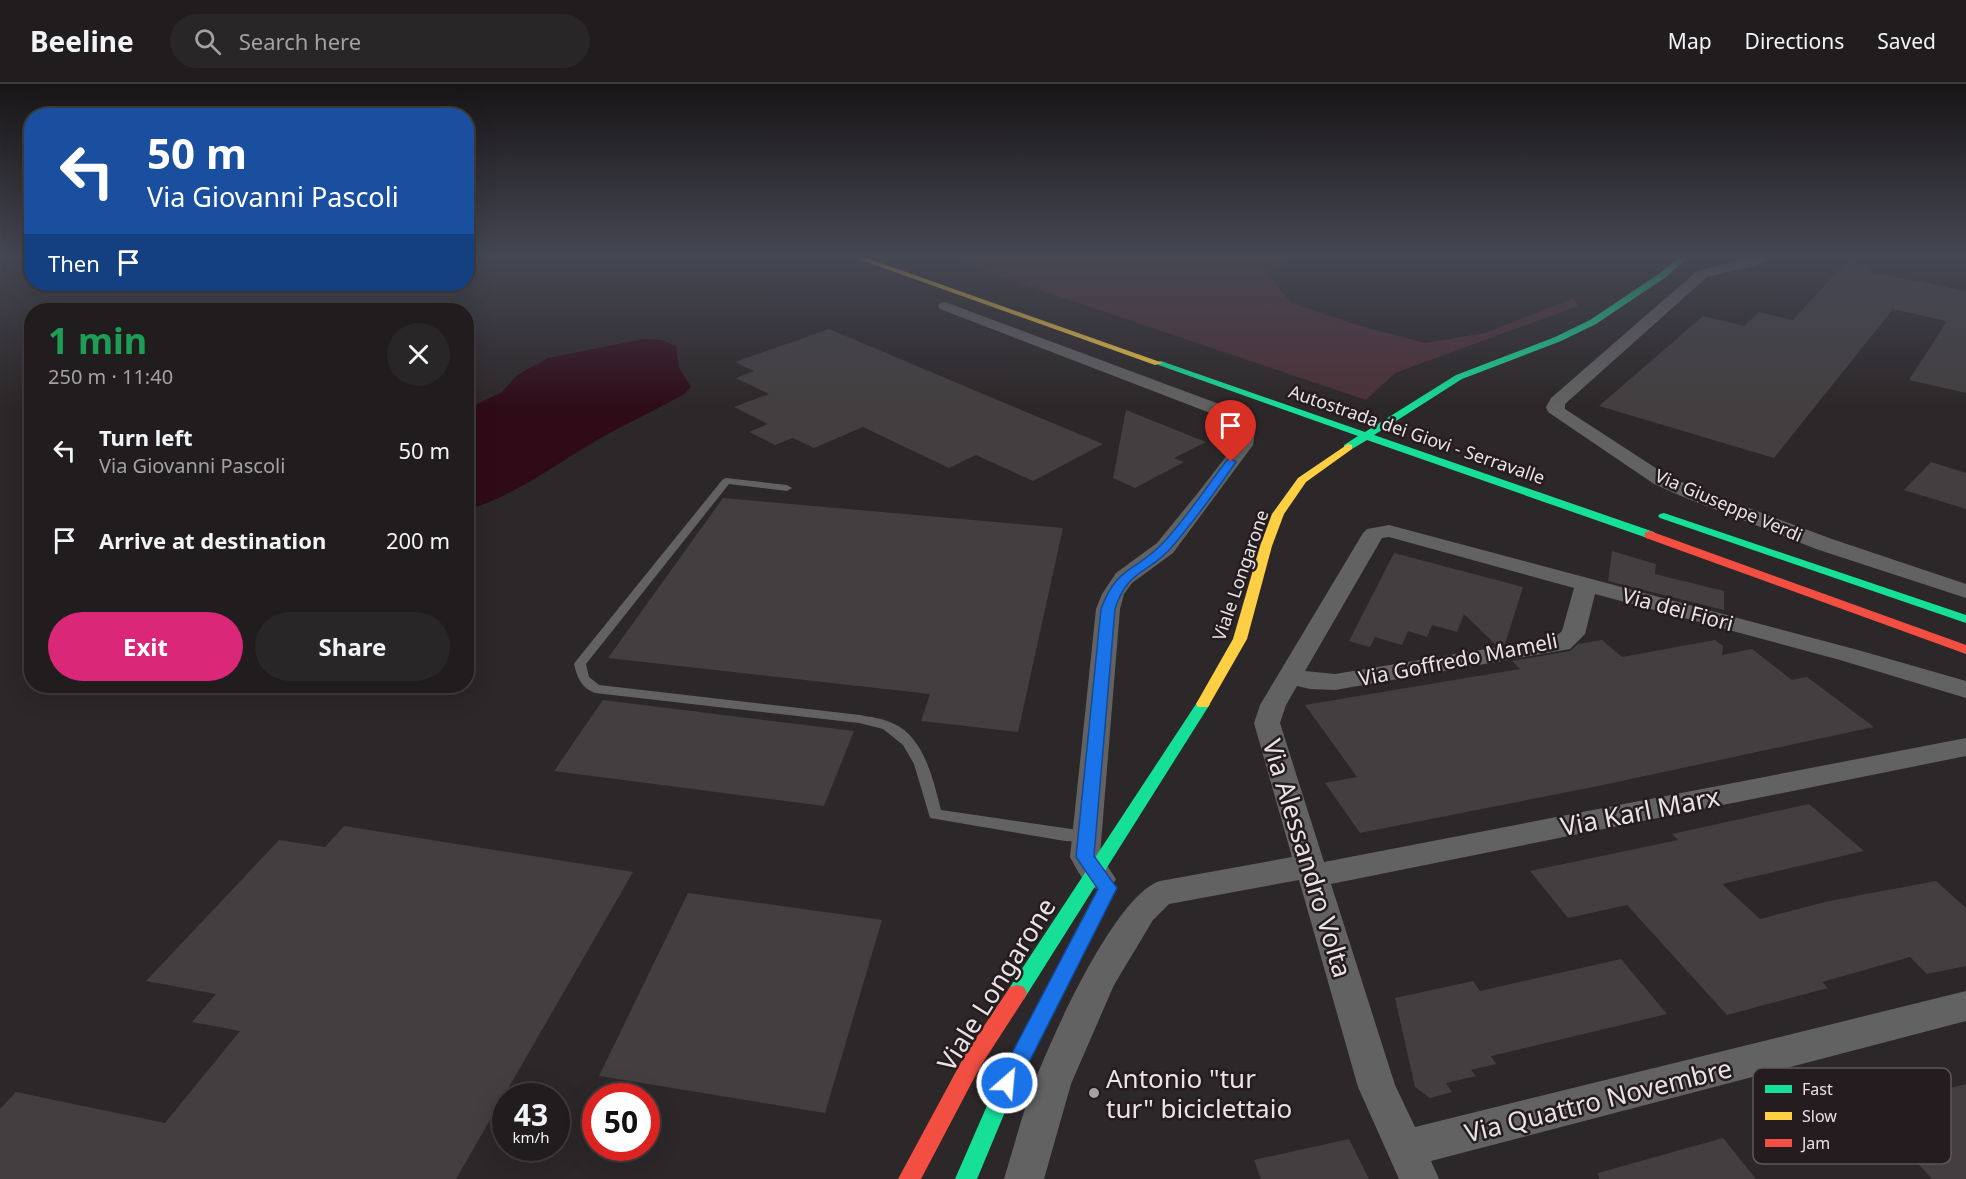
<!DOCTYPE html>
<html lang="en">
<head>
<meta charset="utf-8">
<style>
	:root { --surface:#211d1e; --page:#292627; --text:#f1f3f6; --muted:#a2a2a4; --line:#3e3b3c; --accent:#db2777 }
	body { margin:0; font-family:"Noto Sans",sans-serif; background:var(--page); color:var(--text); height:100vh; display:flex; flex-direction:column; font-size:22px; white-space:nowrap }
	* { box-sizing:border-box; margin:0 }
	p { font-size:20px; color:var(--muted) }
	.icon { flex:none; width:33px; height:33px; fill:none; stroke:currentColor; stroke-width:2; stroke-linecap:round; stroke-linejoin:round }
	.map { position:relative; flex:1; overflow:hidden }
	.side { position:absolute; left:24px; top:219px; width:450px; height:390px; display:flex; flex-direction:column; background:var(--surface); border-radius:24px; box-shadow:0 6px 24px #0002,0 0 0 2px var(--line) }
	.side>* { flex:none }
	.banner { position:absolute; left:24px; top:24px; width:450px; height:183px; border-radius:24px; box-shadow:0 6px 24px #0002,0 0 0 2px var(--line); background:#1a4fa0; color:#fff; overflow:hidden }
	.speed { position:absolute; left:492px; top:999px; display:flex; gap:12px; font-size:30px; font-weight:700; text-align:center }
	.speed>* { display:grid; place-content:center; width:78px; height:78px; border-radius:50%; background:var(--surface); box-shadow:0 6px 24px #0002,0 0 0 2px var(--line); line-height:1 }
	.speed small { font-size:15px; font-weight:400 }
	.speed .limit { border:9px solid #d22; background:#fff; color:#111 }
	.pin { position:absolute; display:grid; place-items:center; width:51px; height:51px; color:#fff; margin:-62px -26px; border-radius:50% 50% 50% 0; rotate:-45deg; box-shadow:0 0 6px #0007 }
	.pin .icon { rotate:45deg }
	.me { position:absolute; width:66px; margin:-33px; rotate:27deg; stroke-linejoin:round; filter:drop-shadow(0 0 4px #0008) }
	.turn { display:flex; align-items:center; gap:21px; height:126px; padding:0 24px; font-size:27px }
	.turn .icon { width:78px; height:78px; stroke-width:2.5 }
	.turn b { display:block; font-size:42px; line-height:51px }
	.then { display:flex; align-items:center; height:57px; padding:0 24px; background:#0003; gap:12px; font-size:22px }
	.round { display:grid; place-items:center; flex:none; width:63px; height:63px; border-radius:32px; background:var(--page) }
	.headline { display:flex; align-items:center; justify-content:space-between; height:102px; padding:0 24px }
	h1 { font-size:36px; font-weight:700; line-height:45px; color:#1e9e55 }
	.cta { display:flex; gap:12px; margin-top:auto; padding:12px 24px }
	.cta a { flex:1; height:69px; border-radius:36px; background:var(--accent); color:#fff; font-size:24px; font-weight:700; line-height:69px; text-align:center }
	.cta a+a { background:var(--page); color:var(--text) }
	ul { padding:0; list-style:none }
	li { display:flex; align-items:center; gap:18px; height:90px; padding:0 24px }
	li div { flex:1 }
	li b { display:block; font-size:22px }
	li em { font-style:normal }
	header { display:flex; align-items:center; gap:36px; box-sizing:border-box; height:84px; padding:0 30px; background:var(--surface); border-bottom:2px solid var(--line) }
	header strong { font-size:28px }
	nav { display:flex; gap:33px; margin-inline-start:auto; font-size:21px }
	.search { width:420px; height:54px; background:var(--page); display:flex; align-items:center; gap:15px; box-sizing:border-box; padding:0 21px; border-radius:33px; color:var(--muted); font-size:22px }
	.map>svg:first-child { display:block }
	.green { fill:#4d3037 }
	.water { fill:#2e0b17 }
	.building { fill:#433f40 }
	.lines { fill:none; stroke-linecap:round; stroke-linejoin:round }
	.lane { fill:#636262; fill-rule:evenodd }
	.street { fill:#636262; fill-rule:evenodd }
	.fast { fill:#16e098; fill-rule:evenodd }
	.slow { fill:#ffcf43; fill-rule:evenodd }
	.jam { fill:#f24e42; fill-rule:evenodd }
	.route { fill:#1a73e8; stroke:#114b97; stroke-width:1.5 }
	.poi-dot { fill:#a6a1a2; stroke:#241c1e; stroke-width:2 }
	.labels { text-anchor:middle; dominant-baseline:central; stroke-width:5; stroke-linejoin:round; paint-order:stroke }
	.far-street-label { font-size:18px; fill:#e8e3e4; stroke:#241c1e }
	.street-label { font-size:21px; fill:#e8e3e4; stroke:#241c1e }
	.near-street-label { font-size:26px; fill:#e8e3e4; stroke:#241c1e }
	.near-poi-label { font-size:26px; fill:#e8e3e4; stroke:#241c1e; text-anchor:start }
	.key { fill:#241c1e; stroke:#5f5859; stroke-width:1.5 }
	.key-label { font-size:16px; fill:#e8e3e4 }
</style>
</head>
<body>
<header>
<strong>Beeline</strong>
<div class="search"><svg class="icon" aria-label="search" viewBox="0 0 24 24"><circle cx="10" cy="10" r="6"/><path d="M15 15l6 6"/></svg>Search here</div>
<nav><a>Map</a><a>Directions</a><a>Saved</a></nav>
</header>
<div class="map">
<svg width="1966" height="1095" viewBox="0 0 1966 1095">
	<rect width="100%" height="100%" fill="#2c2728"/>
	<path class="green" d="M940,172H1305L1269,190L1291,219L1357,241L1425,259L1485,249L1574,214L1578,222L1395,289L1366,316Z"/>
	<path class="water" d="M644,255L662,256L676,262L679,284L691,303L683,311C655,326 625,340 597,356C555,381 514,412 467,426V325L502,308L517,291L548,274Z"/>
	<g class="building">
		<path d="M1847,177L1874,182L1869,188L1966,207V309L1909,296L1947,237L1893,225L1774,374L1599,322L1703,232L1744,242L1759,228L1793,236Z"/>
		<path d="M829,245L995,315L1103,360L1033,397L976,371L949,384L863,343L814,364L793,354L775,361L749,348L768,340L734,323L769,310L736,294L754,287L735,278Z"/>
		<path d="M1126,326L1206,358L1174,374L1184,378L1135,404L1113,394Z"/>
		<path d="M1931,378L1966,389V425L1904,406Z"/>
		<path d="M723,414L1063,444L1018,648L921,637L930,610L608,574Z"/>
		<path d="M1612,467L1656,480L1655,490L1724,507V526L1608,497Z"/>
		<path d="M1394,469L1523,503L1505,560L1496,561L1464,530L1457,548L1432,541L1427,553L1408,547L1402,561L1375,553L1370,563L1349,557Z"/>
		<path d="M1602,556L1622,573L1715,556L1723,562L1722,571L1752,565L1792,596L1807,593L1874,643L1598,702L1360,749L1325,699L1357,693L1305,621L1520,585L1512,577L1570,567L1578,560Z"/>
		<path d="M603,616L854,647L824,722L554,687Z"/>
		<path d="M1809,720L1864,767L1722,800L1760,835L1829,817L1936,797L1966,824V882L1927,890L1910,873L1822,898L1828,904L1727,931L1627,821L1568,834L1530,787L1678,756L1672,750Z"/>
		<path d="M344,742L633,788L456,1095H0V1025L16,1008L165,1039L240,947L192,938L216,910L146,897L279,756L325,763Z"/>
		<path d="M688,809L882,836L825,1029L599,992Z"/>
		<path d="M1621,875L1667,930L1491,972L1496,980L1471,986L1476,992L1446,999L1452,1008L1430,1014L1415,1003L1395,914L1473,897L1480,907Z"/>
		<path d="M1966,1000V1095H1932L1868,1025Z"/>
		<path d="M1723,1054L1756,1095H1599L1598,1089Z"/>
		<path d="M1349,1055L1369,1095H1261L1254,1076Z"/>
	</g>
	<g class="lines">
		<path class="lane" d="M726,394L787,401L792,404L787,407L729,400L586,580L589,593L599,601L860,631C870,633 882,634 892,639C924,652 933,695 941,726L1092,748L1094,752L1092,756L1087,758L1065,757L930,734L914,680L903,661L883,645L859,639L595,609C581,604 577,593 574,580L576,577L723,395Z"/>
		<g class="street">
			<path d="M1757,172H1773L1758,181L1707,193L1565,320V325L1668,392L1695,404L1832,455L1966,500V514L1816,465L1681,412L1654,400L1548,328L1546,323L1551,314L1697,187Z"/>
			<path d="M945,218L1230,324L1247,334L1255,345L1253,361L1173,469L1132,499L1124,510L1120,525L1100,771L1116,795L1111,804C1088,811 1080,791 1070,773L1096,525L1102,510L1116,489L1157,459L1197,410L1235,361L1237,345L1218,332L940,225L938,222L940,219Z"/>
			<path d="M1389,441L1858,566L1966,597V614L1840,576L1595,510L1585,550L1570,565L1335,606L1310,605L1297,602L1286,621L1280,639L1324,778L1966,654V672L1331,800L1395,1001L1415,1043L1966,907V937L1431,1077L1439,1095H1399L1358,1003L1299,796L1169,820L1153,836L1114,901L1071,1000L1044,1095H1004C1014,1063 1022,1030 1034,999C1052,953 1115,811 1160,797L1292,773L1254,639L1260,621L1363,449L1367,445ZM1389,453L1574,504L1562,547L1554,554L1335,590L1305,587L1382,454Z"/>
		</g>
		<g class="fast">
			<path d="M1681,172H1689L1666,193L1596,240L1561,257L1462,295L1374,351L1654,448L1656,451L1654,454L1650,455L1367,356L1352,365H1344V361L1358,352L1153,279L1161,277L1365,348L1456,291L1555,253L1590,236L1660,189Z"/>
			<path d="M1664,429L1966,531V539L1660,434L1658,432L1660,430Z"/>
			<path d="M1203,615L1210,620L1024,915L1017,917L1010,915L1007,909L1010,903L1198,617Z"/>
			<path d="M1107,798L1113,800L1116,805L1015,1004L977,1095H955L1000,992L1101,800Z"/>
		</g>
		<g class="slow">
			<path d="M850,172H861L1163,279L1155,281Z"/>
			<path d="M1348,360L1352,361V365L1306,398L1284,430L1272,462L1247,555L1208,623H1198L1196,620L1233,555L1260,462L1272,430L1298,394Z"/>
		</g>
		<g class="jam">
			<path d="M1650,447L1966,561V570L1646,454L1644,451L1646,448Z"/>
			<path d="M1017,901L1024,903L1027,909L1024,915L980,983L921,1095H898L966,969L1010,903Z"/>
		</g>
	</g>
	<linearGradient id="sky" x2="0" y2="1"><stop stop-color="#181516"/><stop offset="0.53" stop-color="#454753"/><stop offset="1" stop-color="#454753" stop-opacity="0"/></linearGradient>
	<rect width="1966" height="325" fill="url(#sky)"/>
	<path class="route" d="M1231,375L1236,378C1216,407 1194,437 1171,464C1148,490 1127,486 1115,525L1094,772L1117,804L1015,1006L1007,1008L1000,1006L997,999L1000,992L1098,805L1076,773L1101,525C1116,483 1134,488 1161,461C1183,439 1207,402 1227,376Z"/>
	<circle class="poi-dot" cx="1094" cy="1009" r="6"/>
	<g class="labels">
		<g class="far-street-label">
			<text transform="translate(1417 350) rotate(19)">Autostrada dei Giovi - Serravalle</text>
			<text transform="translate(1729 421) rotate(23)">Via Giuseppe Verdi</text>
			<text transform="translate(1240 491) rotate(-71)">Viale Longarone</text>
		</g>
		<g class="street-label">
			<text transform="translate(1678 525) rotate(15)">Via dei Fiori</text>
			<text transform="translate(1458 575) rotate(-11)">Via Goffredo Mameli</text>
		</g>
		<g class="near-street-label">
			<text transform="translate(1640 727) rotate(-11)">Via Karl Marx</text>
			<text transform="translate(1308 774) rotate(73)">Via Alessandro Volta</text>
			<text transform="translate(996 900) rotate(-58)">Viale Longarone</text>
			<text transform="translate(1598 1016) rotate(-14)">Via Quattro Novembre</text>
		</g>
		<g class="near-poi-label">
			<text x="1106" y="994">Antonio "tur<tspan x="1106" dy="30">tur" biciclettaio</tspan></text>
		</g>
	</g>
	<rect x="1753" y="984" width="198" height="96" rx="9" class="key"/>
	<rect x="1765" y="1001" width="27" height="8" fill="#16e098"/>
	<rect x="1765" y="1028" width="27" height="8" fill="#ffcf43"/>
	<rect x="1765" y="1055" width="27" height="8" fill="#f24e42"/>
	<g class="key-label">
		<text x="1802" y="1011">Fast</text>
		<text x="1802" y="1038">Slow</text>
		<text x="1802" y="1065">Jam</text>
	</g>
</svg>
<div class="speed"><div>43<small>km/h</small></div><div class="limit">50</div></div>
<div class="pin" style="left:1231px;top:378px;background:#d93025"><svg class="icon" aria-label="arrive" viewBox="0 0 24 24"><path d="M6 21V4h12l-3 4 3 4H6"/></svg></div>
<svg class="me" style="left:1007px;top:999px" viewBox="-20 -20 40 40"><circle r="17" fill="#1a73e8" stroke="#fff" stroke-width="3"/><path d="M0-11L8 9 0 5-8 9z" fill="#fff"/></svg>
<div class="banner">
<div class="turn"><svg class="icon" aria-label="left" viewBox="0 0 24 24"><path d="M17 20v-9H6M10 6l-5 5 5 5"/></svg><div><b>50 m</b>Via Giovanni Pascoli</div></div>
<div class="then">Then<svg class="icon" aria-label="arrive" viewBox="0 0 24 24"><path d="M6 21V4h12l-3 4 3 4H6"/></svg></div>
</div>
<section class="side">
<div class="headline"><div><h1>1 min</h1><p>250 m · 11:40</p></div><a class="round"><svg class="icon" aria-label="close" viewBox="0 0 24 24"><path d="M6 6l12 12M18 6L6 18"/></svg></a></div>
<ul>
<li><svg class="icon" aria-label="left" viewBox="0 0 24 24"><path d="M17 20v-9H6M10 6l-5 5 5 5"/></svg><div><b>Turn left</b><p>Via Giovanni Pascoli</p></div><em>50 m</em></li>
<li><svg class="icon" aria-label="arrive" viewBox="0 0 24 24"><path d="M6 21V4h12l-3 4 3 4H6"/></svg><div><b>Arrive at destination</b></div><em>200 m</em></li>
</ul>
<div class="cta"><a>Exit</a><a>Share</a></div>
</section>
</div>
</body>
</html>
